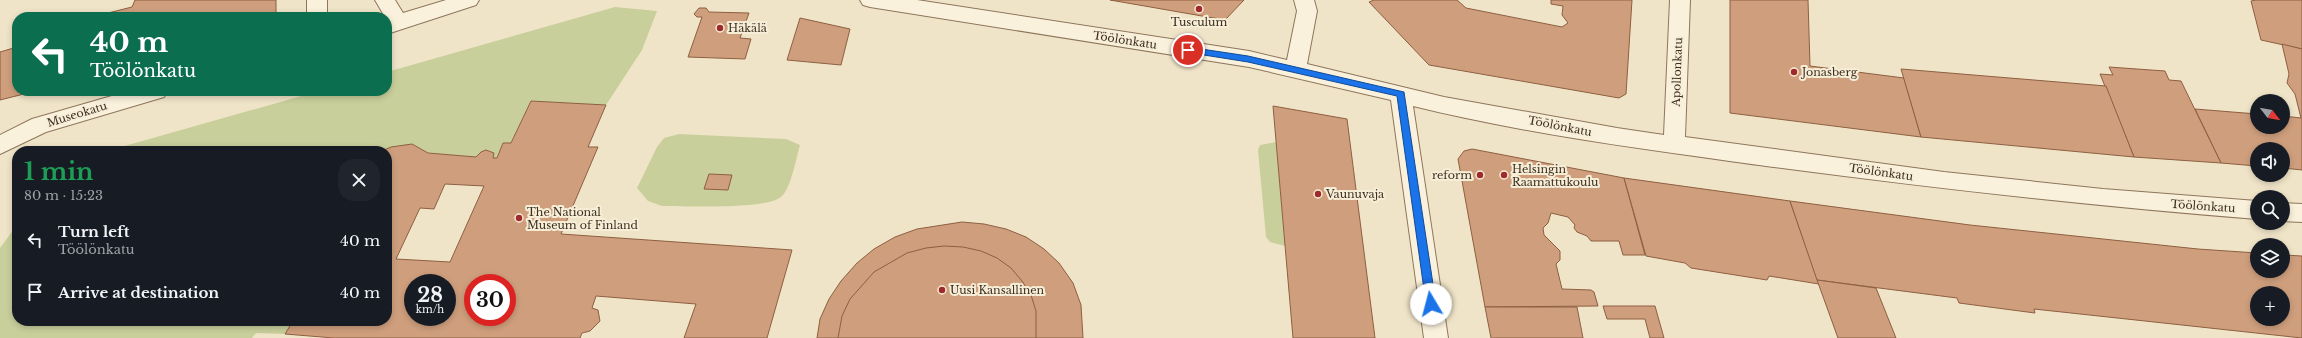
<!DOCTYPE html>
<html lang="en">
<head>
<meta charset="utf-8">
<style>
	:root { --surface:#171b24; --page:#20242c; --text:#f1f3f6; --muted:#9ea1a6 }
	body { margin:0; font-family:"Libre Baskerville",serif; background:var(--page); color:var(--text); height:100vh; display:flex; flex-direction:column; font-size:15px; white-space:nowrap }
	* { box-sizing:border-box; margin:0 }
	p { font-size:13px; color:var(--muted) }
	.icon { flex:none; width:22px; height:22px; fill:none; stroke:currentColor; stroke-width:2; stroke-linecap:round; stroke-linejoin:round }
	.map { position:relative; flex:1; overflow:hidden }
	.details { position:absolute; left:12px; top:146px; width:380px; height:180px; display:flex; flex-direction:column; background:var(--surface); border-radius:16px; box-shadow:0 2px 6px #0003 }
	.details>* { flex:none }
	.guide { position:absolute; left:12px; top:12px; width:380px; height:84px; border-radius:16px; box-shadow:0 2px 6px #0003; background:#0b6e4f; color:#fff; overflow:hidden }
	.needle { width:26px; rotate:121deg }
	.tools { position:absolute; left:2250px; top:94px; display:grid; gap:8px }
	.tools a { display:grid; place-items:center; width:40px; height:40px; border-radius:50%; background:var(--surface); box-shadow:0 2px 6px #0003; font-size:20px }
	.speed { position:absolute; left:404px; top:274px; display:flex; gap:8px; font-size:20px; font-weight:700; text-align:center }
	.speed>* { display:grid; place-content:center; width:52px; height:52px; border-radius:50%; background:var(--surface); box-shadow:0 2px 6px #0003; line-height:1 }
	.speed small { font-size:10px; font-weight:400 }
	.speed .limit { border:6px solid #d22; background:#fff; color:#111 }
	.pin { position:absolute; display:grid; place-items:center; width:34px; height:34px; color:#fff; margin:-17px; border:2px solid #fff; border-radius:50%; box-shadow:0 1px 4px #0007 }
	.me { position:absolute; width:44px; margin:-22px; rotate:352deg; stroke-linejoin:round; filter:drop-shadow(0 0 3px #0008) }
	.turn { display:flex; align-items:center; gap:14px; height:84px; padding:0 12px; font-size:18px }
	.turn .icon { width:52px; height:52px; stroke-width:2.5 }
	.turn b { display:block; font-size:28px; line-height:34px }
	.round { display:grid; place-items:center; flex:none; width:42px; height:42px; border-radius:16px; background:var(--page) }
	.headline { display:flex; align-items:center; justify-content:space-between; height:68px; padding:0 12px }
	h1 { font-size:24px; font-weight:800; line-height:30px; color:#1e9e55 }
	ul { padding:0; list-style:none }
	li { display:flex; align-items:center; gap:12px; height:52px; padding:0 12px }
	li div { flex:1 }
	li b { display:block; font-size:15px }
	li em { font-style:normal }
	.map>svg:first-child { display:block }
	.green { fill:#c9cf9b }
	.building { fill:#cf9f7d; stroke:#8d5f41; fill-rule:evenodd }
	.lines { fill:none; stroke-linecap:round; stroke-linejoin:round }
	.minor-casing { stroke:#8d765c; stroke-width:2 }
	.minor { fill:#faf1dc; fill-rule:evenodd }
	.route { fill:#1a73e8; stroke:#114b97 }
	.poi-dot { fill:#9e2a2b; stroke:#f7eed8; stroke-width:1.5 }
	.labels { text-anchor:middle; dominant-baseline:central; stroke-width:4; stroke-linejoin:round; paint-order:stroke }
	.poi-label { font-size:11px; fill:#3d2e20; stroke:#f7eed8; text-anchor:start }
	.street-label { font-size:11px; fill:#3d2e20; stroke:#f7eed8 }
</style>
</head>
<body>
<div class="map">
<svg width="2302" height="338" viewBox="0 0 2302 338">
	<rect width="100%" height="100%" fill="#f0e4c8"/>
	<g class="green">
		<path d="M615,7L657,11L642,50L606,105L531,101L511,143H503L497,158H493L494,153C487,149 482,151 476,157L428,153L412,144L391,147L382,151H107L319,91H387V72Z"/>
		<path d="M679,134L786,139L800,145C796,158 791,189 781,197C765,210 685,206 662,206L648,201L637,188L657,147L664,138Z"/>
		<path d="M1276,142L1285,246L1270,242L1266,237L1258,150L1260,145Z"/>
		<path d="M17,225V321H293L285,334L256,333L252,338H0V248Z"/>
	</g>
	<g class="building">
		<path d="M135,0H276V17H92L132,7Z"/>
		<path d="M1110,0H1244L1225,20Z"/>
		<path d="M1374,0H1457L1466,8L1562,27L1568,23L1562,15L1563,6L1551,4V0H1632L1626,94L1619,98L1429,65L1369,2Z"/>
		<path d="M1730,0H1808L1810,66L1904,78L1921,137L1730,113Z"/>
		<path d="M2256,0H2302V49L2261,40L2251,1Z"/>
		<path d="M699,8H706L709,12L749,13L740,38L751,39L745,59L688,57L702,17H697L694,14Z"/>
		<path d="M800,18L850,29L841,65L787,60Z"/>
		<path d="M2282,44L2302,49V170L2283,168V149H2257V166L2221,163L2195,109L2257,114V127H2283V116L2301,118L2295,94L2287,83L2289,74Z"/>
		<path d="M17,47V91H36L0,100V52Z"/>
		<path d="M2109,67L2165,71L2169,80L2181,81L2221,163L2134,157L2100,74L2113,75Z"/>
		<path d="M1901,69L2106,86L2134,157L1921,137Z"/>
		<path d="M531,101L606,105L588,147H598L561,234L792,250L767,338H684L696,304L596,296L592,308L598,310L600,321L590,331L582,333L580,338H334L285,334L293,321H387V151H382L391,147L412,144L428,153L476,157L481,152L486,150L494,153L493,158H497L503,143H511ZM445,184L484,186L450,262L396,259L420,208L434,209ZM413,283H447V317H413ZM473,283H507V317H473Z"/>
		<path d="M1273,106L1347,119L1375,338H1293Z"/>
		<path d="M1472,149L1624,178L1645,255H1623L1619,241H1591L1587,236L1577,232L1574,228L1575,225L1568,217L1551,213L1548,223L1543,228L1544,235L1560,251V260L1556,264L1562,289L1591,290L1594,292L1598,306L1485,307L1458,159L1464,151Z"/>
		<path d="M709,174L732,175L728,190L704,189Z"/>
		<path d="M1624,178L1790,201L1819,284L1769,276L1767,280L1691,268L1685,263L1646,256Z"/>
		<path d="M1790,201L1970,225L2198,249L2257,253V271H2283V255L2302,256V338L2034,309L2035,313L1959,303L1957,298L1817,280ZM2257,293H2283V319H2257Z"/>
		<path d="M962,222L984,224L1006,229L1026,237L1044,249L1059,263L1073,283L1081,305L1083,338H817L820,319L829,299L841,281L857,263L874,249L895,237L917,229Z"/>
		<path d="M944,246L963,247L981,251L997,258L1011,268L1022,281L1031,295L1036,311V338H838L842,316L850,299L874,272L907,253L926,248Z"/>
		<path d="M1817,280L1876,288L1896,338H1838Z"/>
		<path d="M1603,306H1655L1664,338H1650L1645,319H1607Z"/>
		<path d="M1485,307H1577L1583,338H1491Z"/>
	</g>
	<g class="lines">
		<defs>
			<g id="minor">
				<rect x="307" y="0" width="20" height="17"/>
				<path d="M375,0H395L403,13L446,0H479L476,5L387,34V17H385Z"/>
				<path d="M860,0H917L1249,51L1287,60L1297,11L1294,0H1314L1317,11L1307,64L1444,97L1617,128L1664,135L1670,0H1690L1685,137L1944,172L2103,189L2257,201V219C2090,206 1925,187 1759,165C1643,149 1527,134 1413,106L1448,338H1424L1391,100L1249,67L870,7L863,5Z"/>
				<path d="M129,91H168L164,97L46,132L0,154V135L32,119Z"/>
				<path d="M2283,203L2302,204V222L2283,221Z"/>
			</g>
		</defs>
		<use href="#minor" class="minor-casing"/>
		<use href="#minor" class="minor"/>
	</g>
	<path class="route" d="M1188,47L1248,56L1404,92L1436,304L1434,307H1427L1426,304L1397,96L1248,62L1185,52L1184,50Z"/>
	<g class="poi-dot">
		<circle cx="1199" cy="9" r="4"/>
		<circle cx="720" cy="28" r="4"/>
		<circle cx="1794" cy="72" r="4"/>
		<circle cx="1480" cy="175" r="4"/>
		<circle cx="1504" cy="175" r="4"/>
		<circle cx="1318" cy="194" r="4"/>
		<circle cx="519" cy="218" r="4"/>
		<circle cx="942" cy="290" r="4"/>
	</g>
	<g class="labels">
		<g class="poi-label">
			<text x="1199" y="22" text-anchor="middle">Tusculum</text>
			<text x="728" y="28">Häkälä</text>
			<text x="1802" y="72">Jonasberg</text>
			<text x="1512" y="169">Helsingin<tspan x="1512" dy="13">Raamattukoulu</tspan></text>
			<text x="1472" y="175" text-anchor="end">reform</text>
			<text x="1326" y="194">Vaunuvaja</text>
			<text x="527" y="212">The National<tspan x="527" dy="13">Museum of Finland</tspan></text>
			<text x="950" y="290">Uusi Kansallinen</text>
		</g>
		<g class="street-label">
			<text transform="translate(1125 40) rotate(9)">Töölönkatu</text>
			<text transform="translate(1677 72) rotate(-88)">Apollonkatu</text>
			<text transform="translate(77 114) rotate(-17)">Museokatu</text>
			<text transform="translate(1560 126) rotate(11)">Töölönkatu</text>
			<text transform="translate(1881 172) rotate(8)">Töölönkatu</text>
			<text transform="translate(2203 206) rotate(4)">Töölönkatu</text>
		</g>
	</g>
</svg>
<div class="tools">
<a><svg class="needle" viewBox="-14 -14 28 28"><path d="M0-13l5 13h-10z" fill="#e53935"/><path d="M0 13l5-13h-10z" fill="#9ea1a6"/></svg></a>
<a><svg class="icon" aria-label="sound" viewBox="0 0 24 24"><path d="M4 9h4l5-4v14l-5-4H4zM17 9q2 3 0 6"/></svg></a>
<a><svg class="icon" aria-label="search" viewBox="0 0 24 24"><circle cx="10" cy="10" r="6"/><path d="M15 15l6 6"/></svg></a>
<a><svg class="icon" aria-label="layers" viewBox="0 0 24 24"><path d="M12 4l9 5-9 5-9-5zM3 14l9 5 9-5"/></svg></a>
<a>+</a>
</div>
<div class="speed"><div>28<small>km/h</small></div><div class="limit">30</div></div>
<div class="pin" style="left:1188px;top:50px;background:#d93025"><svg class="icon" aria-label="arrive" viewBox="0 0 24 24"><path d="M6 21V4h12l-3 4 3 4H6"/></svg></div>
<svg class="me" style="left:1431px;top:304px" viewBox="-20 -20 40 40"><circle r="19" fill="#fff"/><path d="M0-13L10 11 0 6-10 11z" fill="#1a73e8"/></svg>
<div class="guide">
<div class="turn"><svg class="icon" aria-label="left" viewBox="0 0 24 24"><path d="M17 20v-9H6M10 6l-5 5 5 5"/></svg><div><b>40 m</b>Töölönkatu</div></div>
</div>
<section class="details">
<div class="headline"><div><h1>1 min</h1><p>80 m · 15:23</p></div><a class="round"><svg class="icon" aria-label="close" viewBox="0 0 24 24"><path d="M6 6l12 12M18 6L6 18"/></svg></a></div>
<ul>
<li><svg class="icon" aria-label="left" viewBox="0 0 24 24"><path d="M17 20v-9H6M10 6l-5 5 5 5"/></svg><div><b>Turn left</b><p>Töölönkatu</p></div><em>40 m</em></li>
<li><svg class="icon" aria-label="arrive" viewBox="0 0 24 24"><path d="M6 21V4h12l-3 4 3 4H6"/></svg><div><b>Arrive at destination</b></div><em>40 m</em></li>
</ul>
</section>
</div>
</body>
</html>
